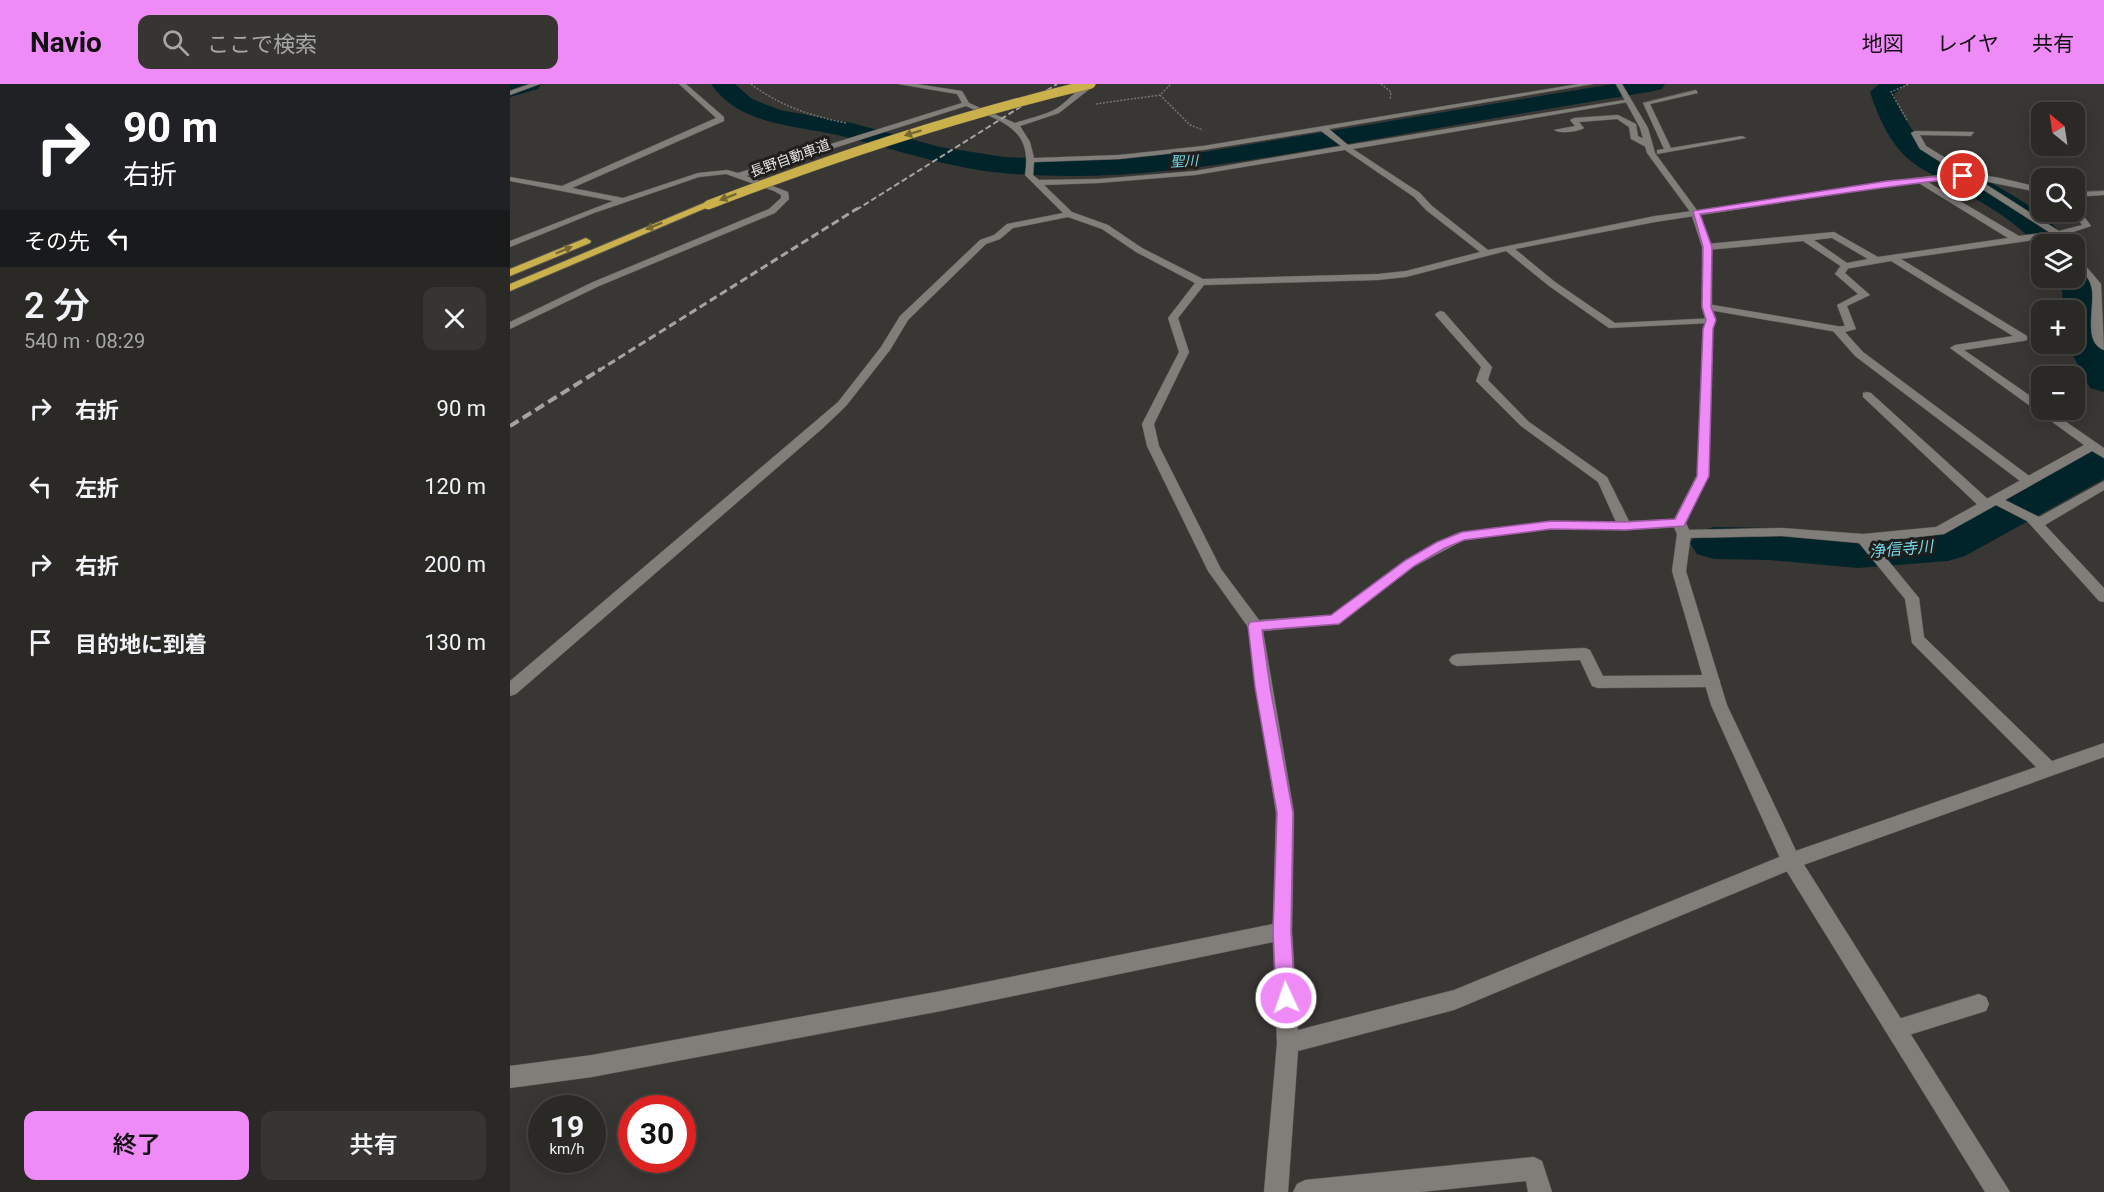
<!DOCTYPE html>
<html lang="ja">
<head>
<meta charset="utf-8">
<style>
	:root { --surface:#2b2926; --page:#373532; --text:#f1f3f6; --muted:#a6a6a7; --line:#474543; --accent:#ef8bf7 }
	body { margin:0; font-family:Roboto,"Noto Sans JP",sans-serif; background:var(--page); color:var(--text); height:100vh; display:flex; flex-direction:column; font-size:22px; white-space:nowrap }
	* { box-sizing:border-box; margin:0 }
	p { font-size:20px; color:var(--muted) }
	.icon { flex:none; width:33px; height:33px; fill:none; stroke:currentColor; stroke-width:2; stroke-linecap:round; stroke-linejoin:round }
	.map { position:relative; flex:1; overflow:hidden }
	.details { display:flex; flex-direction:column; background:var(--surface); width:510px }
	.details>* { flex:none }
	.hud { background:#202124; color:#fff; overflow:hidden }
	.needle { width:39px; rotate:330deg }
	.fabs { position:absolute; left:1521px; top:18px; display:grid; gap:12px }
	.fabs a { display:grid; place-items:center; width:54px; height:54px; border-radius:12px; background:var(--surface); box-shadow:0 3px 15px #0003,0 0 0 2px var(--line); font-size:30px }
	.speed { position:absolute; left:18px; top:1011px; display:flex; gap:12px; font-size:30px; font-weight:700; text-align:center }
	.speed>* { display:grid; place-content:center; width:78px; height:78px; border-radius:50%; background:var(--surface); box-shadow:0 3px 15px #0003,0 0 0 2px var(--line); line-height:1 }
	.speed small { font-size:15px; font-weight:400 }
	.speed .limit { border:9px solid #d22; background:#fff; color:#111 }
	.pin { position:absolute; display:grid; place-items:center; width:51px; height:51px; color:#fff; margin:-26px; border:3px solid #fff; border-radius:50%; box-shadow:0 2px 6px #0007 }
	.me { position:absolute; width:66px; margin:-33px; rotate:357deg; stroke-linejoin:round; filter:drop-shadow(0 0 4px #0008) }
	.turn { display:flex; align-items:center; gap:21px; height:126px; padding:0 24px; font-size:27px }
	.turn .icon { width:78px; height:78px; stroke-width:2.5 }
	.turn b { display:block; font-size:42px; line-height:51px }
	.then { display:flex; align-items:center; height:57px; padding:0 24px; background:#0003; gap:12px; font-size:22px }
	.round { display:grid; place-items:center; flex:none; width:63px; height:63px; border-radius:12px; background:var(--page) }
	.summary { display:flex; align-items:center; justify-content:space-between; height:102px; padding:0 24px }
	h1 { font-size:36px; font-weight:600; line-height:45px }
	.cta { display:flex; gap:12px; margin-top:auto; padding:12px 24px }
	.cta a { flex:1; height:69px; border-radius:12px; background:var(--accent); color:#111; font-size:24px; font-weight:600; line-height:69px; text-align:center }
	.cta a+a { background:var(--page); color:var(--text) }
	ul { padding:0; list-style:none }
	li { display:flex; align-items:center; gap:18px; height:78px; padding:0 24px }
	li div { flex:1 }
	li b { display:block; font-size:22px }
	li em { font-style:normal }
	header { display:flex; align-items:center; gap:36px; box-sizing:border-box; height:84px; padding:0 30px; background:var(--accent); color:#111 }
	header strong { font-size:28px }
	nav { display:flex; gap:33px; margin-inline-start:auto; font-size:21px }
	.search { width:420px; height:54px; background:var(--page); display:flex; align-items:center; gap:15px; box-sizing:border-box; padding:0 21px; border-radius:12px; color:var(--muted); font-size:22px }
	main { display:flex; flex:1; min-height:0 }
	.map>svg:first-child { display:block }
	.lines { fill:none; stroke-linecap:round; stroke-linejoin:round }
	.river { fill:#002429; fill-rule:evenodd }
	.service-casing { stroke:#575553; stroke-width:1 }
	.minor-casing { stroke:#575553; stroke-width:1 }
	.tertiary-casing { stroke:#575553; stroke-width:1 }
	.motorway-casing { stroke:#575553; stroke-width:2 }
	.path { stroke:#757370; stroke-width:1.5; stroke-dasharray:2 1.5; stroke-linecap:butt }
	.service { fill:#817e7a; fill-rule:evenodd }
	.minor { fill:#817e7a; fill-rule:evenodd }
	.tertiary { fill:#817e7a; fill-rule:evenodd }
	.motorway { fill:#cbb14b; fill-rule:evenodd }
	.rail-far2 { stroke:#a5a3a0; stroke-width:2; stroke-dasharray:6 3; stroke-linecap:butt }
	.rail-far1 { stroke:#a5a3a0; stroke-width:3; stroke-dasharray:8 4; stroke-linecap:butt }
	.rail { stroke:#a5a3a0; stroke-width:4; stroke-dasharray:10 5; stroke-linecap:butt }
	.motorway-bridge-casing { stroke:#575553; stroke-width:10; stroke-linecap:butt }
	.motorway-bridge { stroke:#cbb14b; stroke-width:9 }
	.oneway { fill:#756834 }
	.route { fill:#ef8bf7; stroke:#9b5aa1; stroke-width:1.5 }
	.labels { text-anchor:middle; dominant-baseline:central; stroke-width:6; stroke-linejoin:round; paint-order:stroke }
	.far-street-label { font-size:14px; fill:#e6e4e2; stroke:#1f1e1c }
	.far-water-label { font-size:14px; font-style:italic; fill:#71dbea; stroke:#1f1e1c }
	.water-label { font-size:16px; font-style:italic; fill:#71dbea; stroke:#1f1e1c }
</style>
</head>
<body>
<header>
<strong>Navio</strong>
<div class="search"><svg class="icon" aria-label="search" viewBox="0 0 24 24"><circle cx="10" cy="10" r="6"/><path d="M15 15l6 6"/></svg>ここで検索</div>
<nav><a>地図</a><a>レイヤ</a><a>共有</a></nav>
</header>
<main>
<section class="details">
<div class="hud">
<div class="turn"><svg class="icon" aria-label="right" viewBox="0 0 24 24"><path d="M7 20v-9h11M14 6l5 5-5 5"/></svg><div><b>90 m</b>右折</div></div>
<div class="then">その先<svg class="icon" aria-label="left" viewBox="0 0 24 24"><path d="M17 20v-9H6M10 6l-5 5 5 5"/></svg></div>
</div>
<div class="summary"><div><h1>2 分</h1><p>540 m · 08:29</p></div><a class="round"><svg class="icon" aria-label="close" viewBox="0 0 24 24"><path d="M6 6l12 12M18 6L6 18"/></svg></a></div>
<ul>
<li><svg class="icon" aria-label="right" viewBox="0 0 24 24"><path d="M7 20v-9h11M14 6l5 5-5 5"/></svg><div><b>右折</b></div><em>90 m</em></li>
<li><svg class="icon" aria-label="left" viewBox="0 0 24 24"><path d="M17 20v-9H6M10 6l-5 5 5 5"/></svg><div><b>左折</b></div><em>120 m</em></li>
<li><svg class="icon" aria-label="right" viewBox="0 0 24 24"><path d="M7 20v-9h11M14 6l5 5-5 5"/></svg><div><b>右折</b></div><em>200 m</em></li>
<li><svg class="icon" aria-label="arrive" viewBox="0 0 24 24"><path d="M6 21V4h12l-3 4 3 4H6"/></svg><div><b>目的地に到着</b></div><em>130 m</em></li>
</ul>
<div class="cta"><a>終了</a><a>共有</a></div>
</section>
<div class="map">
<svg width="1594" height="1108" viewBox="0 0 1594 1108">
	<rect width="100%" height="100%" fill="#393733"/>
	<g class="lines">
		<g class="river">
			<path d="M0,0H31L28,5L0,13Z"/>
			<path d="M201,0H225L242,15L270,26L342,39L430,63L494,73L551,75L694,68L1103,0H1155L1152,5L1144,7C1042,24 939,42 837,60C723,79 610,100 493,89C436,84 383,64 327,51C283,41 229,41 201,0Z"/>
			<path d="M1369,0H1396L1384,10C1392,33 1404,51 1421,67C1459,88 1540,124 1558,160H1532V166C1505,136 1469,116 1434,97C1424,91 1412,86 1402,78C1381,62 1368,33 1360,8Z"/>
			<path d="M1564,181C1594,189 1588,227 1590,253L1594,260V308L1580,304L1557,260H1564V226H1553L1552,198L1549,194H1564Z"/>
			<path d="M1594,364V395L1455,472L1438,477L1348,484L1259,476L1204,475L1187,470L1180,459L1187,448L1204,443L1259,444L1348,452L1429,446L1579,368Z"/>
		</g>
		<defs>
			<g id="service">
				<path d="M1332,180H1338L1340,182L1335,189L1360,211L1337,222L1346,245L1335,248L1353,268L1522,394L1524,397L1522,400H1514L1345,272L1323,247V243L1335,242L1327,221L1348,210L1325,190Z"/>
				<path d="M1357,308L1361,309L1481,418L1482,421L1481,424H1471L1353,313V309Z"/>
				<path d="M1075,564L1080,566L1093,592L1202,591L1208,593L1210,597L1208,601L1202,603L1088,604L1082,602L1070,576L947,582L942,580L939,576L942,572L947,570Z"/>
				<path d="M1469,910L1476,913L1479,920L1476,927L1386,955L1379,952L1376,945L1379,938Z"/>
			</g>
			<g id="minor">
				<path d="M20,0H30L0,11V7Z"/>
				<path d="M169,0H176L214,33V37L62,104L113,114L188,89L217,86L228,89L452,19L447,10L388,0H406L452,7L459,19L505,39C517,35 531,32 542,27C558,20 567,0 586,0L549,29L510,42L520,58L524,74L609,71L693,62L1068,0H1083L819,45L838,61L1120,15L1118,18L843,65L910,109L922,122L978,166L1145,132L1296,112L1377,97L1448,89L1410,65L1401,49L1405,47L1464,48L1461,52L1410,51L1416,62L1460,89L1490,94L1532,104V109L1469,96L1549,147L1572,141L1564,128V119L1581,142L1554,151L1560,160H1552L1546,153L1391,175L1517,252V256L1513,257L1454,266L1532,320V326H1539L1594,364V374L1582,367L1495,416L1529,433L1594,397V406L1535,441L1594,504V518L1589,517L1517,437L1486,421L1434,450L1363,458L1409,514L1414,553L1542,677L1594,659V673L1285,784L944,926L788,967L778,1108H754L767,959L763,858L431,927L82,993L0,1004V982L82,971L431,907L763,840L766,729L738,543L698,487L637,362L632,340L669,268L658,234L685,199L626,168L592,145L558,133L503,144L490,155L476,160L398,236L380,266L336,322L313,344L6,610L0,612V597L328,318L371,263L390,232L470,156L484,151L497,140L553,129L515,91C523,43 491,38 456,22L236,92L278,108L279,115L265,129L89,202L0,245V238L83,198L259,125L271,114V111L264,107L216,90L189,93L84,129L0,163V157L103,117L0,97V93L52,102L206,34ZM811,47L831,62L685,87L589,95L529,96L523,91L524,78L609,75L693,66ZM835,66L904,113L916,126L970,168L896,187L868,190L693,195L632,164L598,141L562,128L534,101L589,99L685,91ZM1455,94L1539,148L1509,152L1416,97ZM1407,98L1498,154L1368,173L1324,148L1197,160L1192,163L1197,166L1293,157L1335,185L1381,177L1503,252L1445,261L1440,264L1574,361L1426,443L1353,450L1272,444L1174,446L1167,450L1174,454L1272,452L1349,459L1395,515L1402,559L1526,683L1274,771L944,906L788,946L782,847L784,729L753,547L829,540L905,482L954,456L1041,445L1115,446L1169,443L1176,439L1169,435L1119,437L1097,393L1019,338L978,296L982,283L934,228L930,227L925,230L926,232L971,283L966,297L1011,342L1088,398L1106,438L1041,437L947,449L895,476L821,531L749,536L711,485L649,362L644,340L679,268L668,234L694,201L868,196L896,193L996,167L1039,202L1099,244L1201,239L1206,236L1205,234L1105,239L1045,198L1005,165L1145,138ZM1322,154L1358,175L1337,179L1304,156Z"/>
				<path d="M1186,6L1188,9L1140,20L1161,64L1232,52L1236,54L1147,70V66L1154,65L1133,19Z"/>
				<path d="M1108,31L1126,40L1128,52L1142,59V63H1136L1121,55L1119,43L1107,35L1069,38L1074,44C1067,48 1051,50 1044,46L1065,42L1060,36L1064,34Z"/>
				<path d="M1594,107V111L1564,113V108Z"/>
				<path d="M1564,168L1591,200L1594,266C1571,258 1587,219 1581,201C1577,187 1564,186 1564,168Z"/>
				<path d="M1197,220L1327,242L1332,245L1327,248L1193,225L1192,223Z"/>
				<path d="M1024,1073L1032,1077L1042,1108H1018L1016,1097L911,1108H783L787,1100L795,1096Z"/>
			</g>
			<path id="tertiary" d="M1106,0H1112L1138,44L1145,69L1189,129L1202,163V223L1206,236L1203,245L1199,391L1176,439L1181,450L1176,487L1217,621L1288,771L1500,1108H1475L1274,783L1201,621L1162,487L1167,450L1162,439L1187,391L1193,245L1196,236L1192,223V163L1181,129L1137,69L1130,44Z"/>
			<g id="motorway">
				<path d="M194,119L203,121L0,207V200Z"/>
				<path d="M76,154L81,157L80,159L0,192V185Z"/>
			</g>
		</defs>
		<use href="#service" class="service-casing"/>
		<use href="#minor" class="minor-casing"/>
		<use href="#tertiary" class="tertiary-casing"/>
		<use href="#motorway" class="motorway-casing"/>
		<g class="path">
			<path d="M241,0C270,22 301,32 336,39"/>
			<path d="M871,0L881,8L880,16"/>
			<path d="M650,11L680,41L693,46"/>
			<path d="M586,20L650,11L661,0"/>
			<path d="M1397,36L1381,8L1399,0"/>
		</g>
		<use href="#service" class="service"/>
		<use href="#minor" class="minor"/>
		<use href="#tertiary" class="tertiary"/>
		<use href="#motorway" class="motorway"/>
		<path class="rail-far2" d="M346,126L547,0"/>
		<path class="rail-far1" d="M88,287L348,124"/>
		<path class="rail" d="M0,342L91,285"/>
		<defs>
			<path id="motorway-bridge" d="M198,121C323,73 450,31 581,0"/>
		</defs>
		<use href="#motorway-bridge" class="motorway-bridge-casing"/>
		<use href="#motorway-bridge" class="motorway-bridge"/>
	</g>
	<defs><path id="oneway-solid" d="M-6-.8H1V-3.2L6.5 0L1 3.2V.8H-6Z" transform="scale(1.5)"/></defs>
	<g class="oneway">
		<use href="#oneway-solid" transform="translate(403 49) rotate(163)"/>
		<use href="#oneway-solid" transform="translate(218 113) rotate(159)"/>
		<use href="#oneway-solid" transform="translate(144 142) rotate(158)"/>
		<use href="#oneway-solid" transform="translate(54 166) rotate(-23)"/>
	</g>
	<path class="route" d="M1456,90L1453,94C1365,103 1278,118 1190,130L1202,163L1201,223L1206,236L1203,245L1199,392L1174,442L1115,446L1041,445L954,456L935,464L904,482L829,540L752,546L760,603L783,729L781,847L785,914L782,921L776,923L769,921L766,914L763,847L767,729L745,603L738,542L740,538L821,531L896,476L927,458L952,448L1041,437L1115,438L1165,435L1187,392L1193,245L1196,236L1192,223L1193,163L1183,127L1377,97Z"/>
	<g class="labels">
		<g class="far-street-label">
			<text transform="translate(280 74) rotate(-20)">長野自動車道</text>
		</g>
		<g class="far-water-label">
			<text transform="translate(674 77) rotate(-3)">聖川</text>
		</g>
		<g class="water-label">
			<text transform="translate(1391 465) rotate(-5)">浄信寺川</text>
		</g>
	</g>
</svg>
<div class="fabs">
<a><svg class="needle" viewBox="-14 -14 28 28"><path d="M0-13l5 13h-10z" fill="#e53935"/><path d="M0 13l5-13h-10z" fill="#a6a6a7"/></svg></a>
<a><svg class="icon" aria-label="search" viewBox="0 0 24 24"><circle cx="10" cy="10" r="6"/><path d="M15 15l6 6"/></svg></a>
<a><svg class="icon" aria-label="layers" viewBox="0 0 24 24"><path d="M12 4l9 5-9 5-9-5zM3 14l9 5 9-5"/></svg></a>
<a>+</a>
<a>−</a>
</div>
<div class="speed"><div>19<small>km/h</small></div><div class="limit">30</div></div>
<div class="pin" style="left:1453px;top:92px;background:#d93025"><svg class="icon" aria-label="arrive" viewBox="0 0 24 24"><path d="M6 21V4h12l-3 4 3 4H6"/></svg></div>
<svg class="me" style="left:776px;top:914px" viewBox="-20 -20 40 40"><circle r="17" fill="#ef8bf7" stroke="#fff" stroke-width="3"/><path d="M0-11L8 9 0 5-8 9z" fill="#fff"/></svg>
</div>
</main>
</body>
</html>
